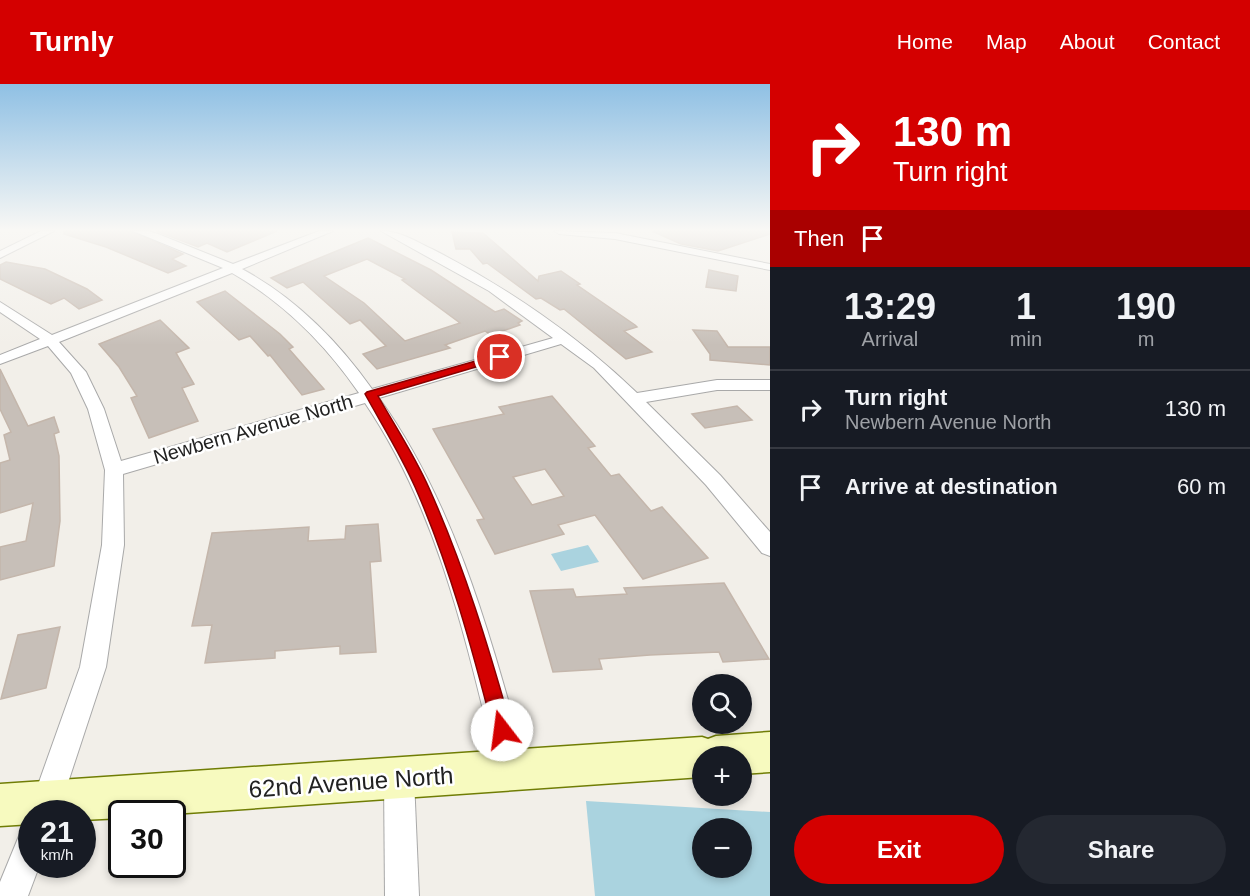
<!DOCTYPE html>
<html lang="en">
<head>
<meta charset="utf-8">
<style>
	:root { --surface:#171b24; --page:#242831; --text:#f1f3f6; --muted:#9ea1a6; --line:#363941; --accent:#d40000 }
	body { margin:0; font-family:Helvetica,sans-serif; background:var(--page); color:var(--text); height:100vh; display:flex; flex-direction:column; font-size:22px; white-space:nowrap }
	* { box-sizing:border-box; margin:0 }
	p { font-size:20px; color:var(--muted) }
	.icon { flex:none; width:33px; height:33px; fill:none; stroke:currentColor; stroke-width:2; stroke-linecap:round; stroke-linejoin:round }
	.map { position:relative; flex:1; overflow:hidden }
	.side { display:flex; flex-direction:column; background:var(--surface); width:480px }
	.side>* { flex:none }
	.guide { background:#d40000; color:#fff; overflow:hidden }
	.fabs { position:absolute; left:692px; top:590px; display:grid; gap:12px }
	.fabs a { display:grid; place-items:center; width:60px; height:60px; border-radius:50%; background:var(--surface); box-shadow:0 3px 9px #0003; font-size:30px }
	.speed { position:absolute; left:18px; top:716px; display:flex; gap:12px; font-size:30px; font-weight:700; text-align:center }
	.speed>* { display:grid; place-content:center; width:78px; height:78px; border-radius:50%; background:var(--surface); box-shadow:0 3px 9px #0003; line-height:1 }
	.speed small { font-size:15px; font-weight:400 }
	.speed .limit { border:3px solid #111; border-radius:9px; background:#fff; color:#111 }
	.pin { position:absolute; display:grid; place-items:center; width:51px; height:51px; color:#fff; margin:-26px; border:3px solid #fff; border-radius:50%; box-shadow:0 2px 6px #0007 }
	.me { position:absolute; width:66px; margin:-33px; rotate:345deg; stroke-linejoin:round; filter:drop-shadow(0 0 4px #0008) }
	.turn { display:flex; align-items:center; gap:21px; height:126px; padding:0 24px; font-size:27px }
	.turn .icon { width:78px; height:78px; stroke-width:2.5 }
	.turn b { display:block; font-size:42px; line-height:51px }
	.then { display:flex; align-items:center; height:57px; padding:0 24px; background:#0003; gap:12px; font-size:22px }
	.eta { display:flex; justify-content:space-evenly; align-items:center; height:102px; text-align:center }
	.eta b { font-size:36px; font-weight:600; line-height:42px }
	.cta { display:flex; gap:12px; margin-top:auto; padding:12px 24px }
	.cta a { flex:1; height:69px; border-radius:36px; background:var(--accent); color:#fff; font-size:24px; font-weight:600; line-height:69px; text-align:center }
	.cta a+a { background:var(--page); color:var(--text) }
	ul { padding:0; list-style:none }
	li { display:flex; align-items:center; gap:18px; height:78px; padding:0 24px; border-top:2px solid var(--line) }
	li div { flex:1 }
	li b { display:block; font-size:22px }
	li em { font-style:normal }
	header { display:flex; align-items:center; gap:36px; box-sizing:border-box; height:84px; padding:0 30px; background:var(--accent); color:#fff }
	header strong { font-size:28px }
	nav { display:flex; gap:33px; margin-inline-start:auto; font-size:21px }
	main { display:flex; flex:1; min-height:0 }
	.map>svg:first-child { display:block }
	.water { fill:#aad3df; fill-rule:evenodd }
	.building { fill:#c7bfb8; stroke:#c4b6ab; stroke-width:1.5; fill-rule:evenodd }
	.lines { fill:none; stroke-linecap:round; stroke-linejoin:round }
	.street-casing { stroke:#a9a9a9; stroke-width:2 }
	.secondary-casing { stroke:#707d05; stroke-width:3 }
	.street { fill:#fff; fill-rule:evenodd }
	.secondary { fill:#f7fabf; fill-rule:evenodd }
	.route { fill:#d40000; stroke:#8a0000; stroke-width:1.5 }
	.labels { text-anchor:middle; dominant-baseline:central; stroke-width:5; stroke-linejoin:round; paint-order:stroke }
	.street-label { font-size:20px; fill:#222; stroke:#fff }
	.near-street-label { font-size:24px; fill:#222; stroke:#fff }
</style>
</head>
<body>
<header>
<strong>Turnly</strong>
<nav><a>Home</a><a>Map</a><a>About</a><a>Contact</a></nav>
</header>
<main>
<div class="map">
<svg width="770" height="812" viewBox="0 0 770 812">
	<rect width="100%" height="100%" fill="#f2efe9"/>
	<g class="water">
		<path d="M588,461L599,478L561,487L551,470Z"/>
		<path d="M586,717L770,728V812H595ZM702,744H741V783H702Z"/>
	</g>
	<g class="building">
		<path d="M64,147H131L183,170L172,175L186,182L168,189L106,163L64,150Z"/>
		<path d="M156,147H277L227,168L207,159L198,163Z"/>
		<path d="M652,147H769L770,150L718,167L681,160Z"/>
		<path d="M452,148L483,149L538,197L539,192L561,187L580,200L577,201L635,241L637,243L624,247L652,268L626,275L564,225L560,226L541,214L536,215L487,179L483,180L470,165H456Z"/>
		<path d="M368,154L431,186L495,228L504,225L522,237L518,239L520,241L491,251L485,247L445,261L450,264L377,285L363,270L386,262L360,236L350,240L303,198L287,204L271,194ZM367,175L405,195L402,196L460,239L405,257L364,219L324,192Z"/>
		<path d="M6,178L45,185L87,205L102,216L79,225L64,214L51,220L0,195V181Z"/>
		<path d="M709,186L738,192L736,207L706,203Z"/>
		<path d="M225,207L280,250L293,263L289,265L324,305L302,311L270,271L268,272L250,252L239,256L197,218Z"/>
		<path d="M160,236L189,264L176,269L194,300L182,304L198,337L149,354L131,314L137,312L119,283L99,260Z"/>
		<path d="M693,246L717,247L728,263H770V281L710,276V270Z"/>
		<path d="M0,285L28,342L54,333L59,348L54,350L59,372L60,437L54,482L0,496V463L26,457L33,419L0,429V379L10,376L4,351L11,348L0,325Z"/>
		<path d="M552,312L595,362L588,364L611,392L619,390L651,427L662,423L708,474L643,495L595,431L558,441L564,450L495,470L477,436L484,435L433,345L504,330L499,323ZM545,385L564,412L532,421L513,393Z"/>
		<path d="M737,322L752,336L705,344L692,330Z"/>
		<path d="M378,440L381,477L370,478L376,568L340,570V562L275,567V574L205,579L212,541L192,542L212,449L309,443L308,457L345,455L346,442Z"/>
		<path d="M724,499L769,575L723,578L719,568L650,571L599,575L602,585L553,588L530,507L573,505L576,513L627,510L624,504Z"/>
		<path d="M60,543L46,604L1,615L18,551Z"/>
	</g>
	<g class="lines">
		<defs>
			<g id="street">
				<path d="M41,147H54L0,174V167Z"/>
				<path d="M133,147H148L158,150L233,180L319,147H333L242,185C294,213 338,257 372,305L553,254L489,207L381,147C400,147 415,157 432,165C505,202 578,252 637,309L717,296H770V306H717L646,318L720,391L770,448V472L762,469L706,401L594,284L561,260L379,314C458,424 492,559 528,687L523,697L513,702L503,697L498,687C467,561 439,428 365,319L123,390L124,461L106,583L58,729H32V738L28,729L80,583L102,461L105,386L88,325L71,289L48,262L0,280V271L40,255L0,228V218L52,251L223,184ZM232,189C283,218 326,261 359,309L121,377L104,325L86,288L59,258Z"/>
				<path d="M554,147L615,149L770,180V186L615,155L559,150Z"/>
				<path d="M399,680L409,685L414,695L419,812H385L384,695L389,685Z"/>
				<path d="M32,742V780H40L28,812H0V798L21,747Z"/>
			</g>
			<path id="secondary" d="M770,648V688L741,690V672H702V693L172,730L122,729V734L82,736V729H32V740L0,742V700L702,653L708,655L716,652Z"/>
		</defs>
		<use href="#street" class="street-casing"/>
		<use href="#secondary" class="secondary-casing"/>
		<use href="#street" class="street"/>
		<use href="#secondary" class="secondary"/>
	</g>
	<linearGradient id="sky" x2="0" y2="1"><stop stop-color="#8fc0e4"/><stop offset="0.56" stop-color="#f9f8f5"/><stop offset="1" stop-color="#f9f8f5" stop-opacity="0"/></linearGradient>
	<rect width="770" height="261" fill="url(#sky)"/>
	<path class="route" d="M500,270L503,271V275L378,312C395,342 415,372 429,404C464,482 489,564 512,646L509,653L502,656L495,653L493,646C472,564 449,480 415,403C401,371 382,341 365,310L367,308Z"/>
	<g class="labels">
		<g class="street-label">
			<text transform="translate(253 345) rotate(-16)">Newbern Avenue North</text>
		</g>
		<g class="near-street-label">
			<text transform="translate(351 698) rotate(-4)">62nd Avenue North</text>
		</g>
	</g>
</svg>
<div class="fabs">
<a><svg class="icon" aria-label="search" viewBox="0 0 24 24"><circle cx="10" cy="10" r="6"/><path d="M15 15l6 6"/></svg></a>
<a>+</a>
<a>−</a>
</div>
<div class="speed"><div>21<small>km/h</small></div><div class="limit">30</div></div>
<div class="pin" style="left:500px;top:273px;background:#d93025"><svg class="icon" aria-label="arrive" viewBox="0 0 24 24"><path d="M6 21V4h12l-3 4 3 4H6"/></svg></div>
<svg class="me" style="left:502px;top:646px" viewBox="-20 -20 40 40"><circle r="19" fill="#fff"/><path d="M0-13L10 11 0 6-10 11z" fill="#d40000"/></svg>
</div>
<section class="side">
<div class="guide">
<div class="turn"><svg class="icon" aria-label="right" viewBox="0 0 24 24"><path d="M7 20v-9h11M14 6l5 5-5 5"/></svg><div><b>130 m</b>Turn right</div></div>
<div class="then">Then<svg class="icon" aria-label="arrive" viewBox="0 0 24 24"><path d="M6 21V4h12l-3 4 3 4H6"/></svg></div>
</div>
<div class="eta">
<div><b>13:29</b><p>Arrival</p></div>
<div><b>1</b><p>min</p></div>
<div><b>190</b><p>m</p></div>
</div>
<ul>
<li><svg class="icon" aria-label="right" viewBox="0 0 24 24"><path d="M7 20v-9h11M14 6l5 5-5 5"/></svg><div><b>Turn right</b><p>Newbern Avenue North</p></div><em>130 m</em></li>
<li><svg class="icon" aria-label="arrive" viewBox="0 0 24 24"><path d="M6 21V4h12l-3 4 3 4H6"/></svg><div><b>Arrive at destination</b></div><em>60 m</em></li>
</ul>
<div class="cta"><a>Exit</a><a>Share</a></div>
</section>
</main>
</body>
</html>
